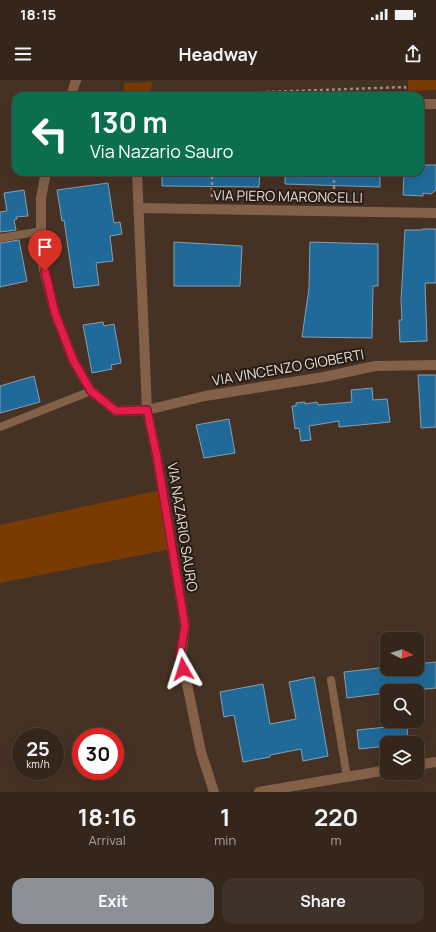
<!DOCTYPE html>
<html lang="en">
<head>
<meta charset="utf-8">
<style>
	:root { --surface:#34261b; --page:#3f3228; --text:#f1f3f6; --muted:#a9a5a3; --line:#4e433a; --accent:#8c9099 }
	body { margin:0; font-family:Manrope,sans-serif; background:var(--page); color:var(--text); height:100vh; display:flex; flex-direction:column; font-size:15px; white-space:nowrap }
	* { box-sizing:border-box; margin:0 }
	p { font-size:13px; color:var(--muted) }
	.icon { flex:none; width:22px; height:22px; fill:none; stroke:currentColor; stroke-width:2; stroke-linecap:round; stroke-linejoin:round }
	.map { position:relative; height:712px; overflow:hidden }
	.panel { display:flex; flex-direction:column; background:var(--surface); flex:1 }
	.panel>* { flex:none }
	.hud { position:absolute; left:12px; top:12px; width:412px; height:84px; border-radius:12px; box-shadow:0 4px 16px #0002,0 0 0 1px var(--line); background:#0b6e4f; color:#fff; overflow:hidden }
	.needle { width:26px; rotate:95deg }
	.fabs { position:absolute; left:380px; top:552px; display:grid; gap:8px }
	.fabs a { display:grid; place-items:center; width:44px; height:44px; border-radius:8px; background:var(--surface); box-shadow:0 4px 16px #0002,0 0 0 1px var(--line); font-size:20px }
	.speed { position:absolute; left:12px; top:648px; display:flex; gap:8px; font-size:20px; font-weight:700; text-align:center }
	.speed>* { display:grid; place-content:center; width:52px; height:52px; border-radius:50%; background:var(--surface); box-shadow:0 4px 16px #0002,0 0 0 1px var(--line); line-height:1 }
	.speed small { font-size:10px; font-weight:400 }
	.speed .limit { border:6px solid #d22; background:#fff; color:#111 }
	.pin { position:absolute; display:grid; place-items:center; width:34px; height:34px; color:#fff; margin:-41px -17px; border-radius:50% 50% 50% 0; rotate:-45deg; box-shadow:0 0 4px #0007 }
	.pin .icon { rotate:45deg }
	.me { position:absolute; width:44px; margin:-22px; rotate:354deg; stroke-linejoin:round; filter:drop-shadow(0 0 3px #0008) }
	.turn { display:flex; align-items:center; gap:14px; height:84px; padding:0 12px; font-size:18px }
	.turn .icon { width:52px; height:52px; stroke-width:2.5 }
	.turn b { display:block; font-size:28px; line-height:34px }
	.eta { display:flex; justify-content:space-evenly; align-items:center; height:68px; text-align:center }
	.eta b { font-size:24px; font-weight:700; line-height:28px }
	.cta { display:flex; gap:8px; margin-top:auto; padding:8px 12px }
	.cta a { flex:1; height:46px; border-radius:12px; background:var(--accent); color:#fff; font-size:16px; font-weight:700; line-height:46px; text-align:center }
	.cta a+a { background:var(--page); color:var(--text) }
	.status { display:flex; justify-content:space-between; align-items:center; height:28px; padding:0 20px; background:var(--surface); direction:ltr }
	.status svg { height:11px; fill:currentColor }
	header { display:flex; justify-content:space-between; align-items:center; height:52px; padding:0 12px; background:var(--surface); font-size:18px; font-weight:700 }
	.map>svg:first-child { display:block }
	.green { fill:#793b00 }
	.building { fill:#206a99; stroke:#869eb0 }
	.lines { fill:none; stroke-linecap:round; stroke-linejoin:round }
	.path { stroke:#9f8f84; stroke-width:2.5; stroke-dasharray:3 3; stroke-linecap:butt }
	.lane { stroke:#836048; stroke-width:8 }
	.street { stroke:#836048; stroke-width:10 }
	.route-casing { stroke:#92132f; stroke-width:10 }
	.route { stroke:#e11d48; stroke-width:7 }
	.labels { text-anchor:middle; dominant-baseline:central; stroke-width:4; stroke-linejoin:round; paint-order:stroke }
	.street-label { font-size:14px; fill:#eaddd4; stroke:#261c16 }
</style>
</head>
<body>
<div class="status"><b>18:15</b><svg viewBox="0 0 49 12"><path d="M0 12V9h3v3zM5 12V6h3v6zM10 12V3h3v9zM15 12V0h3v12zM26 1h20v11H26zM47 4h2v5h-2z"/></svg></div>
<header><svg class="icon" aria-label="menu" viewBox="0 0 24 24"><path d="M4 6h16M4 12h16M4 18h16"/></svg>Headway<svg class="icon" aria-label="share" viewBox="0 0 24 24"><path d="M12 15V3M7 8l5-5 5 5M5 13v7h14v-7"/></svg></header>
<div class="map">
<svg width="436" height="712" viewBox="0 0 436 712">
	<rect width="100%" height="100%" fill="#463224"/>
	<g class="green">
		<path d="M408,0H436V10L408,11Z"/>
		<path d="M153,2L149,13L147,14L146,16H123L124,3Z"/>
		<path d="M165,409L176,468L0,503V445Z"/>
	</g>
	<g class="building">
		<path d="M423,85H436V110L431,114L423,113V116L403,115L404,92H420V88H423Z"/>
		<path d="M162,92H260L259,107L162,106Z"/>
		<path d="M285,92H380V107L285,104Z"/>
		<path d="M108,103L114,143L120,142L122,154L110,156L113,181L96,183L99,205L74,208L64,140L62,141L57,110Z"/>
		<path d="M24,110L28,136L16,137L17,139L14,140L16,150L0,152V132L7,131L4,113Z"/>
		<path d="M422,149H436V203H425L427,261L400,262L399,240H402L401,221L405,150H422Z"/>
		<path d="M19,160L27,201L0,207V163Z"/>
		<path d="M174,162L242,166L240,206H174Z"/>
		<path d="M310,162L378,164V206H373L372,258L302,257L309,208Z"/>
		<path d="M103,242L104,246L114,244L121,283L111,285L112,289L92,293L83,245Z"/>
		<path d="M418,295H436V347L421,348Z"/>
		<path d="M34,296L40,322L0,333V306Z"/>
		<path d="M372,308L373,320L387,319L390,342L339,347V341L309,346L311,360L301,361L299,348L295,349L292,326H296V323L305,322V324L317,322L318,325L352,322L351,310Z"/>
		<path d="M229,339L235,373L204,378L196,345Z"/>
		<path d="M436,582V608L407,611H387V613L347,618L344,592L387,587V589H417V584Z"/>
		<path d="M314,597L328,676L303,681L301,669L270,675V677L243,682L234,635L224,637L220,612L263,604L270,644L296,639L289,602Z"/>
		<path d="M407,645L408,663H387V666L359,669L357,650Z"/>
	</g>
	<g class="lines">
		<g class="path">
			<path d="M152,16L405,7L406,13H416"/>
			<path d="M212,117V92"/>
			<path d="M334,121V92"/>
		</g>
		<g class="lane">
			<path d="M0,158L42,151"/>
			<path d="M0,347L91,311"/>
			<path d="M331,600L347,697"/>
		</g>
		<g class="street">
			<path d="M71,16L76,0"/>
			<path d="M420,24H436"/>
			<path d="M46,92L41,118V177L55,233L73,280L91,311L116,331L147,330L205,316L324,297L375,286L436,285"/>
			<path d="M137,92L147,330L157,377L185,546L181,575L201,672L214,712"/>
			<path d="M139,128L436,133"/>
			<path d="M417,685L436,682"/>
			<path d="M259,712L387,690"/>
		</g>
	</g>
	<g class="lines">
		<defs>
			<path id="route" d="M45,191L55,233L73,280L91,311L116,331L147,330L157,377L185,546L180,575L183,589"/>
		</defs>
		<use href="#route" class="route-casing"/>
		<use href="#route" class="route"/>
	</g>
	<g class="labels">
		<g class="street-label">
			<text transform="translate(288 116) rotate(1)">VIA PIERO MARONCELLI</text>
			<text transform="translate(288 287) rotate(-10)">VIA VINCENZO GIOBERTI</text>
			<text transform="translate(183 447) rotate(81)">VIA NAZARIO SAURO</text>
		</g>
	</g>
</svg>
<div class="fabs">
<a><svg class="needle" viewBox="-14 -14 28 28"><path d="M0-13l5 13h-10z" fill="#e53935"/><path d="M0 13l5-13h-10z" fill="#a9a5a3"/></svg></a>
<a><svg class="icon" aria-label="search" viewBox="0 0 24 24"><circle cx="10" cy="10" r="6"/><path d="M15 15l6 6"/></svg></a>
<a><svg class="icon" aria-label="layers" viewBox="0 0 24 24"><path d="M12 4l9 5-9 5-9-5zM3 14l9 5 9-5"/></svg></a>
</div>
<div class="speed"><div>25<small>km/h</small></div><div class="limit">30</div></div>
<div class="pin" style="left:45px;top:191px;background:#d93025"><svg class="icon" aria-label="arrive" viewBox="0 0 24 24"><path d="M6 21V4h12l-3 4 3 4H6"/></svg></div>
<svg class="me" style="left:183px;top:589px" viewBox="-20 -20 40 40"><path d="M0-17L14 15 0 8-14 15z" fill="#e11d48" stroke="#fff" stroke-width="4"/></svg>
<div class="hud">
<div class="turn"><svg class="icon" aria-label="left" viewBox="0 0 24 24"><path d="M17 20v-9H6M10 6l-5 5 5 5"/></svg><div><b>130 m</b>Via Nazario Sauro</div></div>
</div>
</div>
<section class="panel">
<div class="eta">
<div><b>18:16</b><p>Arrival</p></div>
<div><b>1</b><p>min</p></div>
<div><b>220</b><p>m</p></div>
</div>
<div class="cta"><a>Exit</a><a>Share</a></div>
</section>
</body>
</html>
